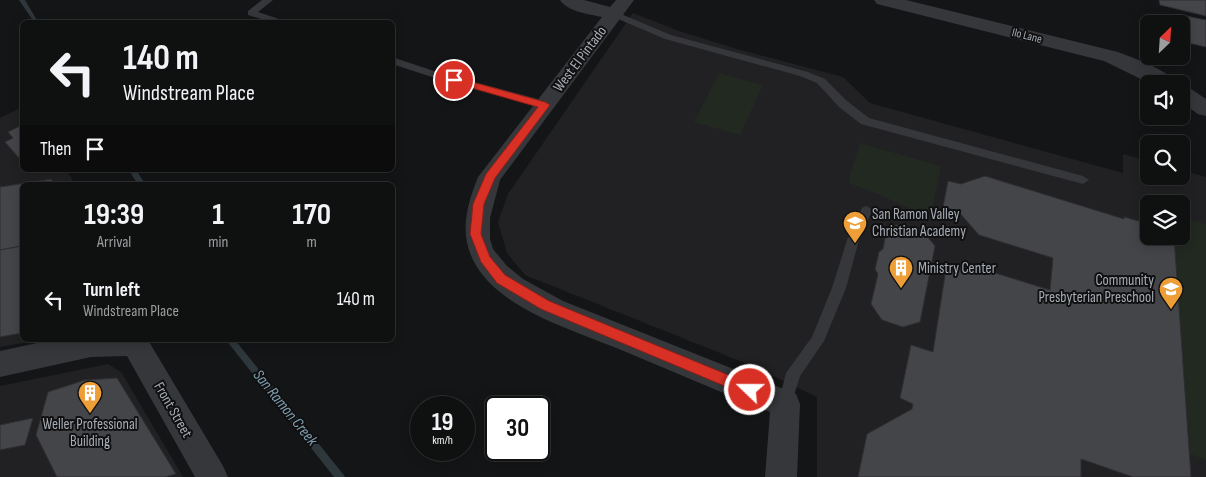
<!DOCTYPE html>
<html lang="en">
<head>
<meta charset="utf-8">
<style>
	:root { --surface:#0f1010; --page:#181919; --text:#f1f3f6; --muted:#9b9d9f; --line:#2f3030 }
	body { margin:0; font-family:"Sofia Sans Condensed",sans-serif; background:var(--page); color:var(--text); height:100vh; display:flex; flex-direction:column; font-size:19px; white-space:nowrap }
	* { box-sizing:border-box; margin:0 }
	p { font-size:16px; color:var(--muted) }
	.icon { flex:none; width:28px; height:28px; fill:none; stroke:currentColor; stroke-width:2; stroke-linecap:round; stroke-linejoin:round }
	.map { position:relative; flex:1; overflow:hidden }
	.details { position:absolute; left:20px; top:182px; width:375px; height:160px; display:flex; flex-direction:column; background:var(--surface); border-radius:8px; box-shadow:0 2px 12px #0003,0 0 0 1px var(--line) }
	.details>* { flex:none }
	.banner { position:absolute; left:20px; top:20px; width:375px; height:152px; border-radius:8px; box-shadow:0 2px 12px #0003,0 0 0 1px var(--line); background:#0f1010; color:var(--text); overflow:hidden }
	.needle { width:32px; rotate:25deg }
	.tools { position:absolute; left:1140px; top:15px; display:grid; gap:10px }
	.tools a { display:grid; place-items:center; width:50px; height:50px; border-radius:8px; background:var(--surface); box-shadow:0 2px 12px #0003,0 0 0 1px var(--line); font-size:25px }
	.speed { position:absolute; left:410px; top:396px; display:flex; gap:10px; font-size:25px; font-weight:700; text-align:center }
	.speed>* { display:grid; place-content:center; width:65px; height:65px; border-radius:50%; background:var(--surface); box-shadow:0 2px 12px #0003,0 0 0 1px var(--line); line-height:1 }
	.speed small { font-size:12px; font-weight:400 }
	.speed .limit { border:2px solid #111; border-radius:8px; background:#fff; color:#111 }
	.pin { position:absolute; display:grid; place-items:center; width:42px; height:42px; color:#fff; margin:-21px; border:2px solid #fff; border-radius:50%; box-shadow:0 1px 5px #0007 }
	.me { position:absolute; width:55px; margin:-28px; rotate:292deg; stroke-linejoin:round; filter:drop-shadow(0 0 4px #0008) }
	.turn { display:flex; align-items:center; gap:18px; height:105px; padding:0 20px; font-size:22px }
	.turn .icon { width:65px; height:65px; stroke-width:2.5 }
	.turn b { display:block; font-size:35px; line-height:42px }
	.then { display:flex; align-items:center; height:48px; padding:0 20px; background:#0003; gap:10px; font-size:19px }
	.eta { display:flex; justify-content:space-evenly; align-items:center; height:85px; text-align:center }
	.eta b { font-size:30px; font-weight:700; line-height:35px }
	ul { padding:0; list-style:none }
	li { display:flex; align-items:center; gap:15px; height:65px; padding:0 20px }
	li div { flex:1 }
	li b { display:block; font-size:19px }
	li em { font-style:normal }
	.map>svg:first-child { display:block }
	.built { fill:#212123; fill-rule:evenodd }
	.green { fill:#212921 }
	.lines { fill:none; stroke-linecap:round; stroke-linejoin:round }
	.stream { fill:#2d373c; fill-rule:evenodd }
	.building { fill:#444549; stroke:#2f2f32 }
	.lane { fill:#36373b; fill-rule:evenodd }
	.street { fill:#36373b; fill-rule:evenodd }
	.route { fill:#d93025; stroke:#8d1f18 }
	.labels { text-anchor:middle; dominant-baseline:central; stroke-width:4; stroke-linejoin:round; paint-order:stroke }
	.far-street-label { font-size:12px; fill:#a7adb6; stroke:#101011 }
	.street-label { font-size:15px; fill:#a7adb6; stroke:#101011 }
	.poi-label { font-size:15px; fill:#a7adb6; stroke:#101011; text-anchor:start }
	.water-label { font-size:16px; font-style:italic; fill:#7e9eb1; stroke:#101011 }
</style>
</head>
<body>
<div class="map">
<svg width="1206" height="477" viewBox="0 0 1206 477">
	<rect width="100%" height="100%" fill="#141516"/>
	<g class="built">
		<path d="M633,13L679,31L737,49L843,77L870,103L1123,173V154L1149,161V176H1181V170L1206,177V477H817V397L750,365L525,275L507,253L498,222L508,194ZM1149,204H1181V236H1149Z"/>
		<path d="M21,108L22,109V170H67L75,185H22V340H41L0,347V118Z"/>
		<path d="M108,364L121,372L183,477H0V386Z"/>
	</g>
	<g class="green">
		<path d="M719,73L763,85L740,135L694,122Z"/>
		<path d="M860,143L941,166L931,216C903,207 877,192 848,183Z"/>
		<path d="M1181,217L1206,224V460L1190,454L1174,236H1181Z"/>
	</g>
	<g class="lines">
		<g class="stream">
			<path d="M19,0H25L38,22H34Z"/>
			<path d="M129,170H136L146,185H138Z"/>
			<path d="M226,340H235L343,474L345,477H334Z"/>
		</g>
	</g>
	<g class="building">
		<path d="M1159,0H1206V16L1160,5Z"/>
		<path d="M1181,15L1206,20V47L1184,42Z"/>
		<path d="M22,125V157L19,158L5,142L13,138L8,132Z"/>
		<path d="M985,176L1124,219V217L1149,224V236H1174L1191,477H1133L1081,459V477H858L867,434L912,409L913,404L900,398L911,345L933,352L946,269L963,263L1050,290L1053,258L979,235L958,211L943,207L948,181L961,184Z"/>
		<path d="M52,179L50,185H22V246L0,250V187Z"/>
		<path d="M900,224L923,231L935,246L920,322L903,327L882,320L871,304L878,274L875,269L879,252L883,249L887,228Z"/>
		<path d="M22,246V333L0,337V250Z"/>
		<path d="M117,378L176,474L165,477H57L36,435L48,392L85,380Z"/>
		<path d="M33,418L25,445L0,450V425Z"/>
	</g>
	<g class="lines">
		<g class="lane">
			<path d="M262,0H273L258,12L282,20L283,22H271L248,15V11Z"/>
			<path d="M614,11L671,35L808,72L825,79L847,101L869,118L1083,176L1089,180L1083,184L861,124L839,107L817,83L800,76L665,39L611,16L609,14Z"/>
			<path d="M392,57L440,73L549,102L550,105L545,109L432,77L392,64Z"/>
			<path d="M866,206L870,208L872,211L859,240L846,288L824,341L800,376L790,409L785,411L780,409L778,404L786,373L812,337L832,288L847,240L862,208Z"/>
		</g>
		<g class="street">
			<path d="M560,0H584L610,7L616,0H634L500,180L490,218V239L493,249L507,266L523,279L563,301L796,394L800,404L797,477H765L770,412C722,393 674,372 626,352C580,332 505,312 477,267C458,237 466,207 478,177L602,17C589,14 568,12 560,0Z"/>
			<path d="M874,0H906L1118,52C1133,58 1169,70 1177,84H1151L1104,61L877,4Z"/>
			<path d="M1181,85L1188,87L1206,99V116L1198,114L1181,102Z"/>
			<path d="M51,340H148L223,466L228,477H195L127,356L91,357L0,377V351Z"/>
		</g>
	</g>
	<path class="route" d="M451,77H454L545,102L550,105L495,178L484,204L481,234L490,257L505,275L549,301L755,386L757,390L755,395L750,397L746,395L541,309L497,283L481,262L470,234L473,204L486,174L538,107L451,82Z"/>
	<defs>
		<symbol id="school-pin" viewBox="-11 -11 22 30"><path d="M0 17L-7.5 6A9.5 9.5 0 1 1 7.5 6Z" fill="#ed9e36" stroke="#101011"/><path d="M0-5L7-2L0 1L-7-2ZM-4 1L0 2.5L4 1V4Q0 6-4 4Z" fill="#fff"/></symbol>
		<symbol id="building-pin" viewBox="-11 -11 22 30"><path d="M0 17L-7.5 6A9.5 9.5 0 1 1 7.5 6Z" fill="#ed9e36" stroke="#101011"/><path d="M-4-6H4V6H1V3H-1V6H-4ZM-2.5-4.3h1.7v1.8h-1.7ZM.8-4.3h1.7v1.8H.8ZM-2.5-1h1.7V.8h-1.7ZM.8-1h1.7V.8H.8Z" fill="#fff"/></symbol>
	</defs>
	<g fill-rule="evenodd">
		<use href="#school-pin" x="841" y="209" width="28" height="38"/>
		<use href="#building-pin" x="887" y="254" width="28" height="38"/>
		<use href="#school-pin" x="1157" y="275" width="28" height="38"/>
		<use href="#building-pin" x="76" y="379" width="28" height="38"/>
	</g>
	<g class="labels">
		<g class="far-street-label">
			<text transform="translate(1027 36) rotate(14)">Ilo Lane</text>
		</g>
		<g class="street-label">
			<text transform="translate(580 59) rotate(-53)">West El Pintado</text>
			<text transform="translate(173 410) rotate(60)">Front Street</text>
		</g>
		<g class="poi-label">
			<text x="872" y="214">San Ramon Valley<tspan x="872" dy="17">Christian Academy</tspan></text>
			<text x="918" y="268">Ministry Center</text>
			<text x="1154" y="280" text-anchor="end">Community<tspan x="1154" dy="17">Presbyterian Preschool</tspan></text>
			<text x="90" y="424" text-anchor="middle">Weller Professional<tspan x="90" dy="17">Building</tspan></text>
		</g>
		<g class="water-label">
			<text transform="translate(285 408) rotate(51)">San Ramon Creek</text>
		</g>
	</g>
</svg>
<div class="tools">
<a><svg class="needle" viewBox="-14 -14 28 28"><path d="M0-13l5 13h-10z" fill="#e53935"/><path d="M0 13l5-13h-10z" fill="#9b9d9f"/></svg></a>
<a><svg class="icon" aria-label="sound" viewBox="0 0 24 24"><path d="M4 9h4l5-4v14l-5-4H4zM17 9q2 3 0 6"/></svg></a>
<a><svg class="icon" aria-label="search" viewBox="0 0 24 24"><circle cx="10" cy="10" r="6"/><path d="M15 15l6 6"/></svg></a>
<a><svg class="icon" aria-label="layers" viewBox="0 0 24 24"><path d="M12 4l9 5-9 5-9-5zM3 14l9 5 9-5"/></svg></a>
</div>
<div class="speed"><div>19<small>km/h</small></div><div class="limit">30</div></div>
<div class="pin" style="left:454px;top:80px;background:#d93025"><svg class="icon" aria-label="arrive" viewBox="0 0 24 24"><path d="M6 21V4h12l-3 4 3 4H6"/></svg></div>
<svg class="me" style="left:750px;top:390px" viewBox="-20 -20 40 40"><circle r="17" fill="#d93025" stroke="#fff" stroke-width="3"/><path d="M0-11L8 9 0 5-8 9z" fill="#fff"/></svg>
<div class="banner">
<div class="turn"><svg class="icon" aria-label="left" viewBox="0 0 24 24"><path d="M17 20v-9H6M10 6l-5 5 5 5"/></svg><div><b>140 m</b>Windstream Place</div></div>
<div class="then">Then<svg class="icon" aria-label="arrive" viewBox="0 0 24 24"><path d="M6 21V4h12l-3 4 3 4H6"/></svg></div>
</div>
<section class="details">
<div class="eta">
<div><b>19:39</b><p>Arrival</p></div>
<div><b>1</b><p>min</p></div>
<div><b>170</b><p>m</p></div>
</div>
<ul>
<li><svg class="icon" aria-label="left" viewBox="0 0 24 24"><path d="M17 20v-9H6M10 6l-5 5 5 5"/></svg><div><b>Turn left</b><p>Windstream Place</p></div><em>140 m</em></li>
</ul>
</section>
</div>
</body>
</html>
